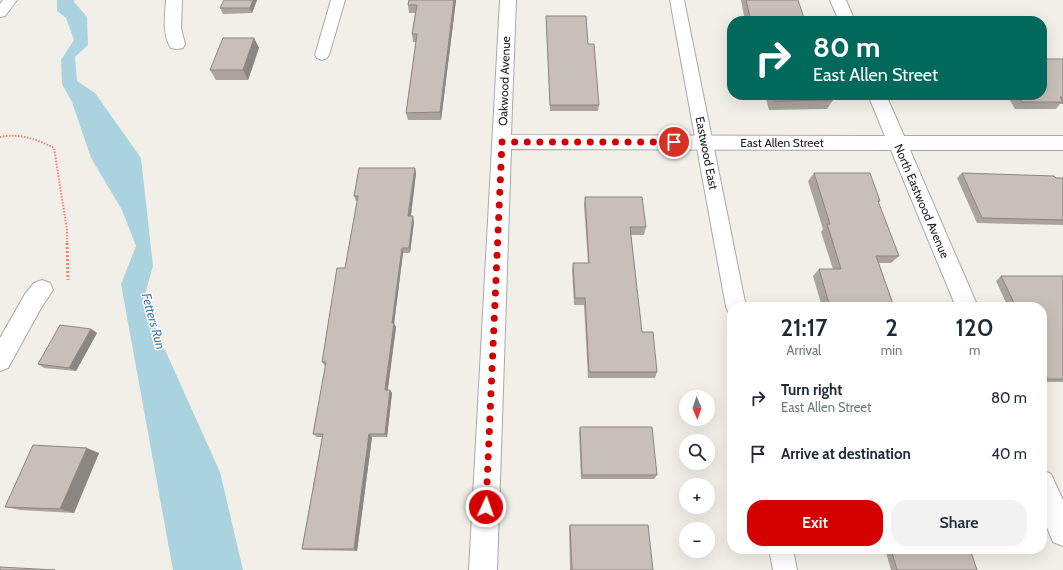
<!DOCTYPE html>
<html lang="en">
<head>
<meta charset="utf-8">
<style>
	:root { --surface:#fff; --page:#f2f2f3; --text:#1f2937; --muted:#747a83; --accent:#d40000 }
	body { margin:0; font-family:Cabin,sans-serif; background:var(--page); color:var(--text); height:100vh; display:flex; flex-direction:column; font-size:15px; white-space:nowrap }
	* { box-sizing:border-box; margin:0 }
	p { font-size:13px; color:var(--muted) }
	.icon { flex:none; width:22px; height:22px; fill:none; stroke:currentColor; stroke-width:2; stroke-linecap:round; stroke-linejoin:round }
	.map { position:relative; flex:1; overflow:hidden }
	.sheet { position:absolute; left:727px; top:302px; width:320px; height:252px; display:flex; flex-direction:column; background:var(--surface); border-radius:16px; box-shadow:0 4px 16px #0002 }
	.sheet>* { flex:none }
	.banner { position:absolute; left:727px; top:16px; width:320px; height:84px; border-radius:16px; box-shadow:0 4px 16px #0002; background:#00695c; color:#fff; overflow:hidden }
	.needle { width:26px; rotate:178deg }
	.buttons { position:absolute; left:679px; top:390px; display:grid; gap:8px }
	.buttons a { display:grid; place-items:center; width:36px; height:36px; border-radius:50%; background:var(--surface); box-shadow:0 4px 16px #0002; font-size:20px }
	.pin { position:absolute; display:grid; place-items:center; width:34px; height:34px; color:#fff; margin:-17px; border:2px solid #fff; border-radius:50%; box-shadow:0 1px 4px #0007 }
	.me { position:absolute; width:44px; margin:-22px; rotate:3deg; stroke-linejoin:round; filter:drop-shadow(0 0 3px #0008) }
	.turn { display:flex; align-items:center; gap:14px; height:84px; padding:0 20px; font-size:18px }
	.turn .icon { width:52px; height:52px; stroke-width:2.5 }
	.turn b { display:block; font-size:28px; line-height:34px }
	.eta { display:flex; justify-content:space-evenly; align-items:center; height:68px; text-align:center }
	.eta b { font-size:24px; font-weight:600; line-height:28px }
	.action { display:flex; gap:8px; margin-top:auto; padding:8px 20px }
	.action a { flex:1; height:46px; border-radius:16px; background:var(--accent); color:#fff; font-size:16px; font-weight:600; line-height:46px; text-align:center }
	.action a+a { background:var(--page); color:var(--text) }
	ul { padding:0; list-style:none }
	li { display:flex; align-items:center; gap:12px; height:56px; padding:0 20px }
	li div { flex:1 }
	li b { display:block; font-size:15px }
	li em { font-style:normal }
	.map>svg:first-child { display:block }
	.water { fill:#aad3df }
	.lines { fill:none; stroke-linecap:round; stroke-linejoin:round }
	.service-casing { stroke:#a9a9a9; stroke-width:2 }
	.minor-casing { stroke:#a9a9a9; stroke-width:2 }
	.path-far1 { stroke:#fa8072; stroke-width:2; stroke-dasharray:1.5 1.5; stroke-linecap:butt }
	.path { stroke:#fa8072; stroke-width:3; stroke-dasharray:2 2; stroke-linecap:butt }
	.service { fill:#fff; fill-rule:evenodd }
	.minor { fill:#fff; fill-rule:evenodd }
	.wall { fill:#aba49e }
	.shaded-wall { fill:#8b8681 }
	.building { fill:#c7bfb8; stroke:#8b8681 }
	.route { stroke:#d40000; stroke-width:7; stroke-dasharray:0 12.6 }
	.labels { text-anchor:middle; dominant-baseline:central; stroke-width:3; stroke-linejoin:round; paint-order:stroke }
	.street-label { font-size:12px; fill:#222; stroke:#fff }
	.water-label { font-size:13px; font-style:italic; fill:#4a7aab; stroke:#fff }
</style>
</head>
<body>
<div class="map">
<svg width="1063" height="570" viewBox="0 0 1063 570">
	<rect width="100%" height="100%" fill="#f2efe9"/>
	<path class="water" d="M57,0H74V2L87,17L88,45L75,57L77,81L95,93L141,158L153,266L143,301L220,472L243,570H173L121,284L136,246L122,210L91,158L72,102L62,84L61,60L74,40L66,18L57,11Z"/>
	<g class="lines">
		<defs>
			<g id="service">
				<path d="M3,0H17L5,16L0,17V4Z"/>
				<path d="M331,0H345L329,55L327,58L322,60L317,58L315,55Z"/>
				<path d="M670,0H684L746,307H732V314L729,313L726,307Z"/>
				<path d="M769,549H793L797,570H773Z"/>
			</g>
			<g id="minor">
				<path d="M166,0H182L181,28L185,44L183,48L177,49L171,48C162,34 165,16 166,0Z"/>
				<path d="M500,0H516L511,135L885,136L868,95H886L904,136H1063V150H910L978,307H956L891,150L511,149L497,570H469Z"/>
				<path d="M830,0H846L855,21H839Z"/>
				<path d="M42,280L50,283L53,290L41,308L8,368L0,371V338L25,294L34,283Z"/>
				<path d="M1042,470L1051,474L1063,500V546L1053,542L1042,515Z"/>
			</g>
		</defs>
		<use href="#service" class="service-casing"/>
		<use href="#minor" class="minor-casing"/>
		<path class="path-far1" d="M0,137C19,133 37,139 54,148L67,230V244"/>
		<path class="path" d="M67,243L68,280"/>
		<use href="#service" class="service"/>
		<use href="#minor" class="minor"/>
	</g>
	<g class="wall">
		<path d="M257,0L252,13L223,14L220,8Z"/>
		<path d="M409,0H456L441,120H408L406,113L416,42H413L412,34L415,13H409L408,5Z"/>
		<path d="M741,0H798L805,21H745Z"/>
		<path d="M546,16L588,44L599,105L598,111H550Z"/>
		<path d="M254,38L259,48L248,80H216L210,70Z"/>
		<path d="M1044,59H1063V104H1060L1056,109H1015L1007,95H1042V61Z"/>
		<path d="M765,95H831L833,100L827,109L769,110Z"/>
		<path d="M416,173L411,216L414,222L410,253H403L394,324L396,327L388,390H390L392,393L387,437H372L357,551L306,550L302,549L322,437H317L313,434L326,366H325L322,362L345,268L357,201H356L354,196Z"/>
		<path d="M814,173L880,201L878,203L899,256L891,263H879L893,304L890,307H822L813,276L819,269H833L821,232L823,229L808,181Z"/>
		<path d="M962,173L1063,178V225L977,223L957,178Z"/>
		<path d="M585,197L646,227L644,235H631L642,332L657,372L655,378H588L584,305H574L572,270L573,263H588L584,205Z"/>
		<path d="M1001,276H1063V382H1042V307H1008L996,281Z"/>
		<path d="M91,329L97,333L76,371L44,368L38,364Z"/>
		<path d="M580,427L657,475L654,479H581L579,432Z"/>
		<path d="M99,453L74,513L20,510L5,507Z"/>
		<path d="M570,525L653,570H570L569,527Z"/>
		<path d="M885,549H970L977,570H891Z"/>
	</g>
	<g class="shaded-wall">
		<path d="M253,0H257L252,13L250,8Z"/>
		<path d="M454,0H456L441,120L440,112Z"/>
		<path d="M254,38L259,48L248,80L243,70Z"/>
		<path d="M415,168L416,173L410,222L408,216Z"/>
		<path d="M413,216L414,222L410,253L409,248Z"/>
		<path d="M402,248L403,253L394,324L396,327L387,393L385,390L392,323Z"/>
		<path d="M91,329L97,333L76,371L69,368Z"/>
		<path d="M390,390L392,393L387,437L385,434Z"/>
		<path d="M369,434L372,437L357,551L354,549Z"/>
		<path d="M87,448L99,453L74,513L60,509Z"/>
	</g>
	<g class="building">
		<path d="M224,0H253L250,8H220Z"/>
		<path d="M409,0H454L440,112L406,113L417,34H412L417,5H408Z"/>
		<path d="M746,0H798L805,21H751Z"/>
		<path d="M546,16H586L588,44H594L599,105H550Z"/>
		<path d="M223,38H254L243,70H210Z"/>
		<path d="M1044,59H1063V97H1060L1063,102H1022L1018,95H1042V63H1047Z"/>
		<path d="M772,95H831L833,100L774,101Z"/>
		<path d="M359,168H415L408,216H413L409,248H402L392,323H394L385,390H390L385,434H369L354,549H302L323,434H313L326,362H322L337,268H345L358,196H354Z"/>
		<path d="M814,173H870L880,201H878L899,256H876L893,304H889L890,307H830L819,269H841L827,224H830Z"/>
		<path d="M962,173L1054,176L1056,178H1063V220L982,218Z"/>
		<path d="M585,197H642L646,227H630L642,332H653L657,372H589L585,298H575L573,263H589Z"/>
		<path d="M1001,276H1063V379H1048L1042,367V307H1016Z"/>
		<path d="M60,325L91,329L69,368L38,364Z"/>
		<path d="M580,427H652L657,475H582Z"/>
		<path d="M33,445L87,448L60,509L5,507Z"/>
		<path d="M570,525H648L653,570H572Z"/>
		<path d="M891,549H970L977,570H897Z"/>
		<path d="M0,567L55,570H0Z"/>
	</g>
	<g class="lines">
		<path class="route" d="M486,507L502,142H674"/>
	</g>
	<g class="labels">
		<g class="street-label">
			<text transform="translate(504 81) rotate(-88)">Oakwood Avenue</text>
			<text x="782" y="142">East Allen Street</text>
			<text transform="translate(707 153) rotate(79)">Eastwood East</text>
			<text transform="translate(922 201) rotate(67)">North Eastwood Avenue</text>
		</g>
		<g class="water-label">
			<text transform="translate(154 321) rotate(75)">Fetters Run</text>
		</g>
	</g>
</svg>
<div class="buttons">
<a><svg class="needle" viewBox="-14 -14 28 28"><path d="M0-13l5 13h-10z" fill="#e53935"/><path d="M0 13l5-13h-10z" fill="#747a83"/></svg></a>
<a><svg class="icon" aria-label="search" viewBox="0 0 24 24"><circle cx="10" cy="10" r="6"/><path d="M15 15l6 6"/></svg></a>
<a>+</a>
<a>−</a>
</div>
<div class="pin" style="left:674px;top:142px;background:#d93025"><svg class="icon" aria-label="arrive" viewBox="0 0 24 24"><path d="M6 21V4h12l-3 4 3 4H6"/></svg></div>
<svg class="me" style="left:486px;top:507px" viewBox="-20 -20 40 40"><circle r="17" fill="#d40000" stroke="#fff" stroke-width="3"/><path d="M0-11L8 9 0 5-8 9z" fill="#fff"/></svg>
<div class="banner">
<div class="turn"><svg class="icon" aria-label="right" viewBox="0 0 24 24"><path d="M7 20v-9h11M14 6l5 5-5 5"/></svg><div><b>80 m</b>East Allen Street</div></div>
</div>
<section class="sheet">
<div class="eta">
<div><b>21:17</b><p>Arrival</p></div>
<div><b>2</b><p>min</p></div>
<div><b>120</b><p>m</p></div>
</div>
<ul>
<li><svg class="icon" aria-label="right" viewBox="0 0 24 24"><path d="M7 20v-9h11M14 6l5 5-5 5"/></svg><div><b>Turn right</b><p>East Allen Street</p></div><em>80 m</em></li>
<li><svg class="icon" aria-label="arrive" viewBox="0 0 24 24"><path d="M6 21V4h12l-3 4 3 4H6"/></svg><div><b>Arrive at destination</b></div><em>40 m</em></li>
</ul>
<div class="action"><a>Exit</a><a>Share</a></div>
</section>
</div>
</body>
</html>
